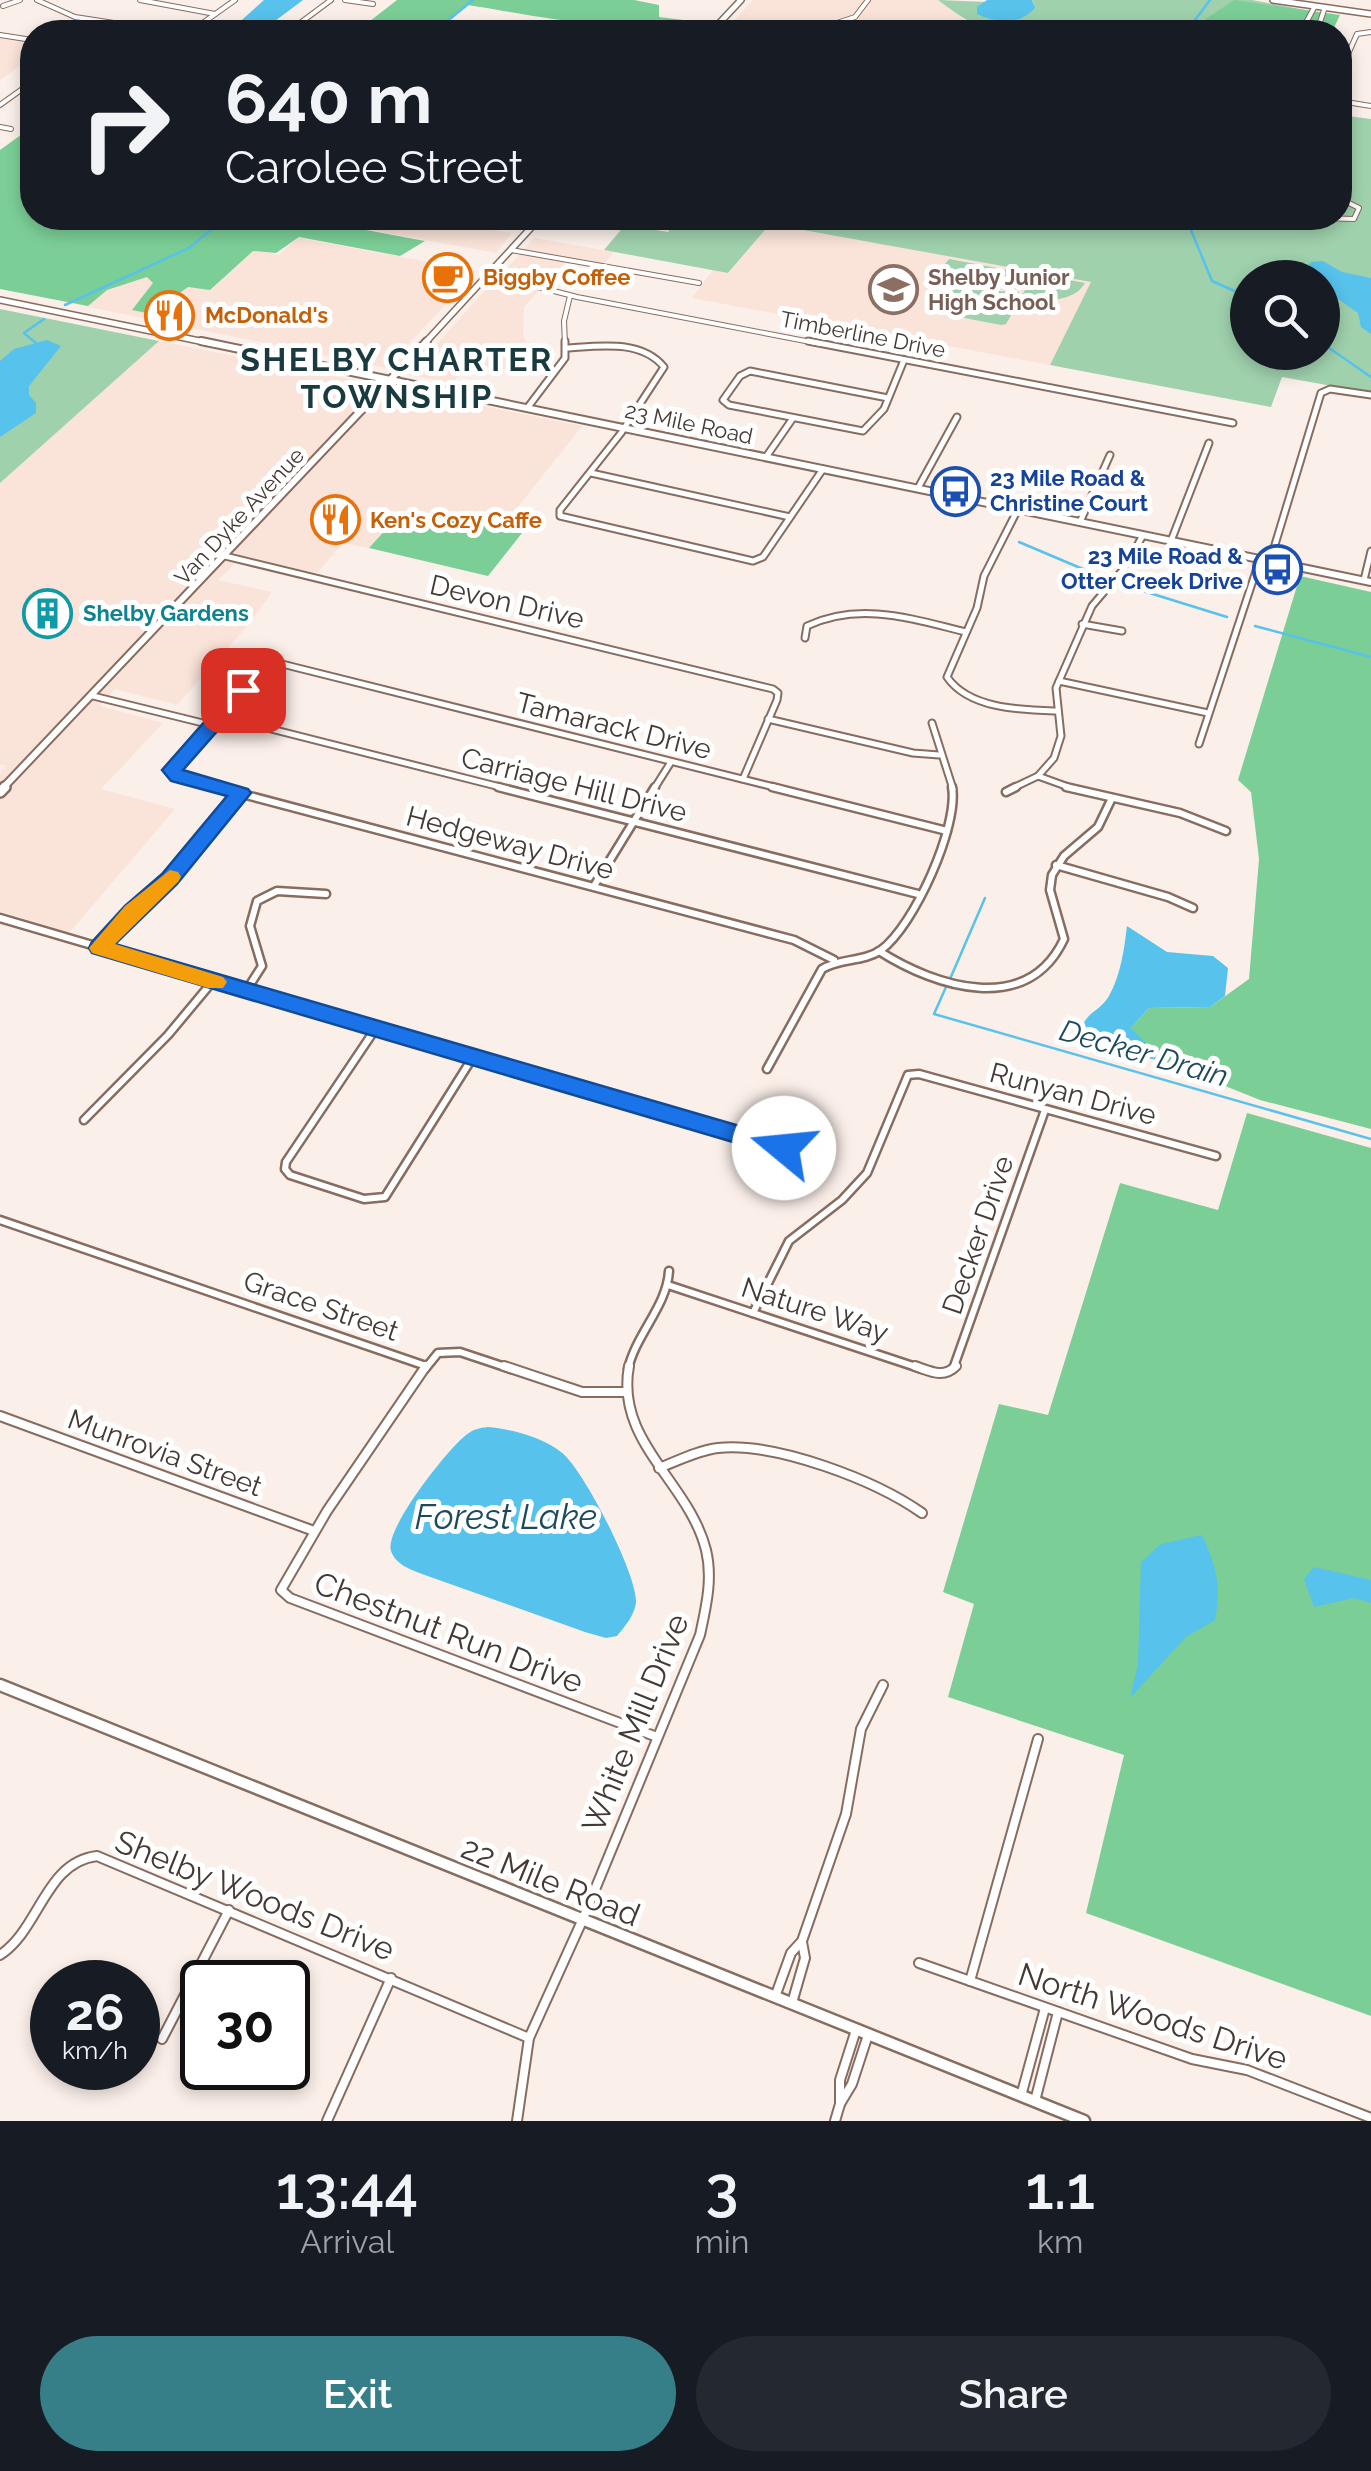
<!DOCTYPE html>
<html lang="en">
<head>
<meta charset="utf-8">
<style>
	:root { --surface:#171b24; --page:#242831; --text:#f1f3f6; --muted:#9ea1a6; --accent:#377f88 }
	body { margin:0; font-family:Raleway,sans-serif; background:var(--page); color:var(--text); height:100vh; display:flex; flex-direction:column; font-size:38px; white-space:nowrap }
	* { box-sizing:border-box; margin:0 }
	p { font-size:32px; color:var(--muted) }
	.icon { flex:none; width:55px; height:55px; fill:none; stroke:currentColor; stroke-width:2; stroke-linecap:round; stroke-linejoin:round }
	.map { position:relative; height:2121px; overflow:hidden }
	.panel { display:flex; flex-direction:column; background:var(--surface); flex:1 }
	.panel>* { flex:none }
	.hud { position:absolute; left:20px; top:20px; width:1332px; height:210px; border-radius:40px; box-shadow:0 5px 15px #0003; background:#171b24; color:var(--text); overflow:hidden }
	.fabs { position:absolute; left:1230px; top:260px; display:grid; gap:20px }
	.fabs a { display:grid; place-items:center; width:110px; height:110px; border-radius:50%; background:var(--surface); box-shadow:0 5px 15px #0003; font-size:50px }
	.speed { position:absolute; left:30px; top:1960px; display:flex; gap:20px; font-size:50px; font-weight:700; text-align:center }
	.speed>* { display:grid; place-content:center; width:130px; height:130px; border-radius:50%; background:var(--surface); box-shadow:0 5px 15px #0003; line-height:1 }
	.speed small { font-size:25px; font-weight:400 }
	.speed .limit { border:5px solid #111; border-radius:15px; background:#fff; color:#111 }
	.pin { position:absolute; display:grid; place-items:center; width:85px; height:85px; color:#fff; margin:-42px; border-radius:20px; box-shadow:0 5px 15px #0006 }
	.me { position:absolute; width:110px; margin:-55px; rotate:287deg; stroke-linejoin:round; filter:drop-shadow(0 0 8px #0008) }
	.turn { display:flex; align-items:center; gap:35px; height:210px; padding:0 40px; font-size:45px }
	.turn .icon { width:130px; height:130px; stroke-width:2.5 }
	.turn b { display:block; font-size:70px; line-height:85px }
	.eta { display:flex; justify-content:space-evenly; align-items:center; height:170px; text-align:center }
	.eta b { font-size:60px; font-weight:600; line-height:70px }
	.button { display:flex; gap:20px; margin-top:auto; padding:20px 40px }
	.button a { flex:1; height:115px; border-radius:60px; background:var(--accent); color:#fff; font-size:40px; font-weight:600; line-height:115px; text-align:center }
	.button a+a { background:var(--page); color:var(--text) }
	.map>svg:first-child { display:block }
	.built { fill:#fae3d8 }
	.green { fill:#9fd1ad; fill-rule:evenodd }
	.forest { fill:#7bce96 }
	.water { fill:#57c2eb }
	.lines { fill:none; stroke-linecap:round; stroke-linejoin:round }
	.stream { stroke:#57c2eb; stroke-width:2.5 }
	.minor-far3-casing { stroke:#876c60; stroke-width:6 }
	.minor-far2-casing { stroke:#876c60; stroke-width:9 }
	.minor-far1-casing { stroke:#876c60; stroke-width:11 }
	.minor-casing { stroke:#876c60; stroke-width:12 }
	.tertiary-far1-casing { stroke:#876c60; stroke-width:8 }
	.tertiary-casing { stroke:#876c60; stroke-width:15 }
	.secondary-far2-casing { stroke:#876c60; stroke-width:8 }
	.secondary-far1-casing { stroke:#876c60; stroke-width:10 }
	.secondary-casing { stroke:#876c60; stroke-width:14 }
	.minor-far3 { stroke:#fff; stroke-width:4 }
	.minor-far2 { stroke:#fff; stroke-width:5 }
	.minor-far1 { stroke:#fff; stroke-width:6 }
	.minor { stroke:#fff; stroke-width:8 }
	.tertiary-far1 { stroke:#fff; stroke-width:5 }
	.tertiary { stroke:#fff; stroke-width:10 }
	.secondary-far2 { stroke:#fff; stroke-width:5 }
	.secondary-far1 { stroke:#fff; stroke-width:6 }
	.secondary { stroke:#fff; stroke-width:9 }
	.route { fill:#1a73e8; stroke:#114b97; stroke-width:2.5 }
	.slow { fill:#f59e0b }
	.labels { text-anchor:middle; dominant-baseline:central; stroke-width:10; stroke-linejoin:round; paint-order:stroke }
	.far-food-label { font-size:22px; font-weight:bold; fill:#c56008; stroke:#fff; text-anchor:start }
	.far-education-label { font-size:22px; font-weight:bold; fill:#785e54; stroke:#fff; text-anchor:start }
	.far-street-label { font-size:22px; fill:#453934; stroke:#fff }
	.far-transit-label { font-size:22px; font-weight:bold; fill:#164399; stroke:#fff; text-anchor:start }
	.far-culture-label { font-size:22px; font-weight:bold; fill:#0d838f; stroke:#fff; text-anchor:start }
	.street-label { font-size:28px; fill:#453934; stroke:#fff }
	.water-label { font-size:30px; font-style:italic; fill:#1c4a5b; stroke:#fff }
	.far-district-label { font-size:32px; font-weight:bold; letter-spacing:2.5px; fill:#193b3f; stroke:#fff }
	.near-street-label { font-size:32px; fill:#453934; stroke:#fff }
	.near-water-label { font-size:35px; font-style:italic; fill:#1c4a5b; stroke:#fff }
</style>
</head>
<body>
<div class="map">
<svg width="1371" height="2121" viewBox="0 0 1371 2121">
	<rect width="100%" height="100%" fill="#fbefe9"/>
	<g class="built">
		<path d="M753,0H938L973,26L989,29L724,32Z"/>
		<path d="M0,36L32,41V57L0,80Z"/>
		<path d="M359,218H420L512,233L496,253L350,226Z"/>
		<path d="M769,224L908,248L1092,282L1050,365L692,298L713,270L729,273Z"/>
		<path d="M298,238L477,271L386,368L74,304L144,272L169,277L133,310L151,314L186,285L210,290L253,250L279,255Z"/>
		<path d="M534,238L614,252L601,267L567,261L545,282L504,272Z"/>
		<path d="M496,278L540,289L524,307L523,334L529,352L515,371L470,363L452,383L409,375Z"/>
		<path d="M159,341L582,426L502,527L454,518L429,521L399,515L369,548L343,543L313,577L238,560L218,580L272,592L249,624L177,705L115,689L100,706L163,723L101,789L175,809L69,933L0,911V772L6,766L0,764V483Z"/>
	</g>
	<g class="green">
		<path d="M938,0L1034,4L1032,0H1252L1311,11L1302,32H1050L1037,23C983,30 982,33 938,0Z"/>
		<path d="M1340,115L1371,119V393L1282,377L1271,407L1050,365L1091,282L770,224L728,273L604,250L625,225L668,232L681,218H1340ZM1248,278H1322V352H1248Z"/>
		<path d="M949,259L1028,274L1020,290L936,275Z"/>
		<path d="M1037,274L1085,283C1073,304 1042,301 1021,296Z"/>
		<path d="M934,288L1019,292V310H1014L1006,324L1001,325L954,316L960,307L933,306Z"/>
		<path d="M0,309L159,341L0,483Z"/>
	</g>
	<g class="forest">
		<path d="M397,0H634L659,5V17L692,21C661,42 510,11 467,5L434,32H356Z"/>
		<path d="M1234,0L1340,15L1332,32H1197L1206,19Z"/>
		<path d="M32,127V218H356L350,227L425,241L400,256L299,237L276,253L253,251L210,290L188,287L151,314L132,310L153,283L147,277L107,290L88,306L0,289V150Z"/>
		<path d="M399,515L429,521L454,518L522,533L488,576L369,548Z"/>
		<path d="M1300,576L1371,592V1129L1260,1100L1163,1061L1130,1029L1149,1008L1210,1007L1249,979L1259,859L1251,792L1238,780Z"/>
		<path d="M1247,1113L1371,1148V2016L1086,1913L1124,1755L948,1697L974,1604L943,1592L999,1404L1048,1415L1120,1183L1218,1210Z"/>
	</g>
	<g class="water">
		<path d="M264,0H303L263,30L234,27Z"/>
		<path d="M987,0H1032L1035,8C1019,26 997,23 977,14V7Z"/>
		<path d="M1323,261L1342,272L1371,278V334L1361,327L1358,313L1331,294V285L1305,269L1311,262Z"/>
		<path d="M47,340L61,346L29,386V395L36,403V413L0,437V361L14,349Z"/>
		<path d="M1127,926L1167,952L1213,956L1228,968L1225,996L1210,1007L1149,1008L1131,1028L1163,1061L1131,1055L1080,1033C1086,1010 1099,1013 1109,996C1121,974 1124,950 1127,926Z"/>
		<path d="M488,1427C511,1429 542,1437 561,1452C583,1468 638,1576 636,1603C634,1616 625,1626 617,1636L606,1638L585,1632L422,1574C410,1569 396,1565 391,1551C384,1529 448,1449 466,1435C474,1429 479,1428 488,1427Z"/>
		<path d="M1202,1535C1216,1566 1222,1586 1215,1620L1186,1637L1130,1698L1138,1664L1141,1562L1161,1544Z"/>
		<path d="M1314,1567L1371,1580V1603L1354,1598L1314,1607L1304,1579Z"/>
	</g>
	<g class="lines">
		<g class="stream">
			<path d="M434,32L473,0"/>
			<path d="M1186,32L1210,0"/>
			<path d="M1186,218L1212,281L1248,297"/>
			<path d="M65,305L189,248L225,218"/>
			<path d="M1322,343L1371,377"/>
			<path d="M37,344L24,333L44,319"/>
			<path d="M1019,542L1097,575"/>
			<path d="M1127,586L1227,617"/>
			<path d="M1255,626L1371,657"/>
			<path d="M950,979L985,898"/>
			<path d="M946,987L934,1014L1371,1139"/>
		</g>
		<defs>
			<g id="minor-far3">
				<path d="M37,0L75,17L172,32"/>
				<path d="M140,0L215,14"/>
				<path d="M345,0L373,4"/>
				<path d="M3,6L20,0"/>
				<path d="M719,24L771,32"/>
				<path d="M298,27L337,32"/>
				<path d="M449,28L483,32"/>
				<path d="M190,32L235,0"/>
				<path d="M288,32L331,0"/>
				<path d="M810,32L855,17L868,0"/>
				<path d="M1301,32L1315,6"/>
				<path d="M1311,32L1318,28L1325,7"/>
				<path d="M0,35L32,40"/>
				<path d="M1340,72L1357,34L1371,32"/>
				<path d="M1340,101L1371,106"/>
				<path d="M0,105L32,82"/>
				<path d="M0,127L11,129"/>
				<path d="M1317,218L1354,219L1359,208L1345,201"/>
				<path d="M511,250L699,283"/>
				<path d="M488,274L577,297L821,344"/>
				<path d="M565,344L564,321L570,296"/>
			</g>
			<g id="minor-far2">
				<path d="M808,341L1233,423"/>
				<path d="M567,348C599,346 641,339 664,367L621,433L560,510V516L753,561L763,557L823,469"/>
				<path d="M888,398L750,371L740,376L723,400L729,405L863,431L884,409L904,360"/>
				<path d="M528,407L565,358V341"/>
				<path d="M766,457L793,418"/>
				<path d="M591,473L790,517"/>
				<path d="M918,488L957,417"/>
				<path d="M1018,509L984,576L977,608L947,677C969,709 1021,710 1056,711"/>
				<path d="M1080,522L1110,455"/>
				<path d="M1171,541L1209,443"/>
				<path d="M225,556L773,689L778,693L777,700L743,779"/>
				<path d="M1270,561L1321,393L1330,389L1371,395"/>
				<path d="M1364,580L1371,551"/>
				<path d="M1082,624L1122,631"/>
				<path d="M805,638L807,626C860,601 912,619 966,632"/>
				<path d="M1059,681L1208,713"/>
				<path d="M93,696L211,725"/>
				<path d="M220,716L508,789"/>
				<path d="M768,719L913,753L939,755"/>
				<path d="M932,723L953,789"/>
				<path d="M1199,744L1260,559"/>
				<path d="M1038,776L1074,789"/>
				<path d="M225,789L178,777L172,771L266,665L274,662L782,789"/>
				<path d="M654,789L671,762"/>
				<path d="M1011,789L1038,776L1054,758L1061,736L1056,688L1092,606L1126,566L1143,535"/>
			</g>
			<g id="minor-far1">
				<path d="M216,787L794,940L834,960"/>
				<path d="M498,787L918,894"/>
				<path d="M772,787L947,831"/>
				<path d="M1066,787L1180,813L1226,831"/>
				<path d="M1006,792L1016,787"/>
				<path d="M1056,865L1168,897L1193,908"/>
				<path d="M594,886L655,787"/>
				<path d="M0,918L784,1148"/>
				<path d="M100,948L169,879L240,794"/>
				<path d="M879,951C937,988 1028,1016 1064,939L1050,890L1052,875L1064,856L1098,827L1112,798"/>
				<path d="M246,991L262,966L250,926L257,901L277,891L326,894"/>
				<path d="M376,1028L286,1162L285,1169L290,1175L364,1199L385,1197L473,1057"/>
				<path d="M767,1069L822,969C840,958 864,962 881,950C914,926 959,826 952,787"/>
				<path d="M84,1120L168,1035L213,981"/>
				<path d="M0,1220L426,1366"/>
				<path d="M668,1285L922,1369"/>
				<path d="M753,1313L789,1241L842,1200L867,1173L908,1075L919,1074L1216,1156"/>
				<path d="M425,1369L438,1353L460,1352L511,1369"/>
				<path d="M628,1369C636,1334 667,1306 669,1271"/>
				<path d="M953,1369L1045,1110"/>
			</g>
			<g id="minor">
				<path d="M426,1366L327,1511L281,1590L290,1598L657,1737"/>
				<path d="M504,1366L582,1392H626"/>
				<path d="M915,1366C930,1371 943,1379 956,1366"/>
				<path d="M0,1416L314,1531"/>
				<path d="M659,1468C677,1461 699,1450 718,1448C776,1442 875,1480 922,1513"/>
				<path d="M0,1955C40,1929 45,1862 97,1856L529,2038"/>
				<path d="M919,1963L1192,2059L1247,2070L1371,2118"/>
				<path d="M970,1981L1038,1739"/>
				<path d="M775,1997L791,1953L802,1941L846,1814L861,1729L883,1685"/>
				<path d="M792,2003L805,1958L802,1942"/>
				<path d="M856,2030L840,2080V2104L852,2084L868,2035"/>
				<path d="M162,2039L229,1910"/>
				<path d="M1021,2096L1045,2008"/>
				<path d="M1035,2101L1058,2012"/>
				<path d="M327,2121L391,1978"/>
				<path d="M517,2121L529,2038L582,1921L700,1635C706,1607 713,1579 706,1550C689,1482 615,1442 629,1366"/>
				<path d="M835,2121L840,2104"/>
			</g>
			<path id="tertiary-far1" d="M1273,0L1371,14"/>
			<path id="tertiary" d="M0,1685L1084,2121"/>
			<g id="secondary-far2">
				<path d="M711,32L741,0"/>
				<path d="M0,300L214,344"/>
				<path d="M424,344L540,218"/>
			</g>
			<g id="secondary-far1">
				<path d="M201,341L1371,582"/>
				<path d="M2,789L427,341"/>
			</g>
			<path id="secondary" d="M0,792L5,787"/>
		</defs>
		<use href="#minor-far3" class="minor-far3-casing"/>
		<use href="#minor-far2" class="minor-far2-casing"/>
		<use href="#minor-far1" class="minor-far1-casing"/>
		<use href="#minor" class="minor-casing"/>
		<use href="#tertiary-far1" class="tertiary-far1-casing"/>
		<use href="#tertiary" class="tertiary-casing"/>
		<use href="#secondary-far2" class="secondary-far2-casing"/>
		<use href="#secondary-far1" class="secondary-far1-casing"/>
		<use href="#secondary" class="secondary-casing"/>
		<use href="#minor-far3" class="minor-far3"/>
		<use href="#minor-far2" class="minor-far2"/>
		<use href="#minor-far1" class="minor-far1"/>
		<use href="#minor" class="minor"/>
		<use href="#tertiary-far1" class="tertiary-far1"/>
		<use href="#tertiary" class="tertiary"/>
		<use href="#secondary-far2" class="secondary-far2"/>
		<use href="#secondary-far1" class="secondary-far1"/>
		<use href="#secondary" class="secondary"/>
	</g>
	<path class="route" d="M243,685L249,686V695L183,770L248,789L251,793L177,884L115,944L784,1139L792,1142L796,1148L792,1155L784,1157L92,953L89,948L92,942L125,906L162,874L227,796L171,781L162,770L236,686Z"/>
	<path class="slow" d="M170,870L178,872L181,877L178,882L115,944L223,977L227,982L223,988H208L92,953L89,948L125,906Z"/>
	<defs>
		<symbol id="cafe-ring" viewBox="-11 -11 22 22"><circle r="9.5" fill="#fff" stroke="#e8710a" stroke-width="1.5"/><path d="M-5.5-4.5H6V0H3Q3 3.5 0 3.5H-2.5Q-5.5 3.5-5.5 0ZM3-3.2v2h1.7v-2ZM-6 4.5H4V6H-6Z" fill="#e8710a"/></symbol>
		<symbol id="school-ring" viewBox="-11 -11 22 22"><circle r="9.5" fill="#fff" stroke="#8d6e63" stroke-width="1.5"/><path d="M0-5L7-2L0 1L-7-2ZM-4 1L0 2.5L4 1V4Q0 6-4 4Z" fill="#8d6e63"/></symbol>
		<symbol id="restaurant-ring" viewBox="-11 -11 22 22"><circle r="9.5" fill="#fff" stroke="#e8710a" stroke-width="1.5"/><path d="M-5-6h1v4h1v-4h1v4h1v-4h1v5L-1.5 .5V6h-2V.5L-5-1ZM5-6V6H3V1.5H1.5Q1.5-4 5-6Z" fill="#e8710a"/></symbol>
		<symbol id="bus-ring" viewBox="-11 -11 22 22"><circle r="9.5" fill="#fff" stroke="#1a4fb4" stroke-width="1.5"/><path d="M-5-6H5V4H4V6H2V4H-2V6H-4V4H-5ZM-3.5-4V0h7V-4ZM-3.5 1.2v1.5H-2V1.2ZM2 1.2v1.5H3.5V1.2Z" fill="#1a4fb4"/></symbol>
		<symbol id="building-ring" viewBox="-11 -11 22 22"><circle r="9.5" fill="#fff" stroke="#0f9aa8" stroke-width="1.5"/><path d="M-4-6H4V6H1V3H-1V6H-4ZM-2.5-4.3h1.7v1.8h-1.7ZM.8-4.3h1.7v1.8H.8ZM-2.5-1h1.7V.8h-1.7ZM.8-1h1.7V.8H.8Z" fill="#0f9aa8"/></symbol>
	</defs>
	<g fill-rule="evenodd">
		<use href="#cafe-ring" x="420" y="250" width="55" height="55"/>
		<use href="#school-ring" x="866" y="262" width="55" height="55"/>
		<use href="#restaurant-ring" x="142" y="288" width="55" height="55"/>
		<use href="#bus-ring" x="928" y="464" width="55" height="55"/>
		<use href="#restaurant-ring" x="308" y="492" width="55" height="55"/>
		<use href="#bus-ring" x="1250" y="542" width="55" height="55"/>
		<use href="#building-ring" x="20" y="586" width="55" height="55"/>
	</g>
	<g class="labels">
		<g class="far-food-label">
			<text x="483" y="277">Biggby Coffee</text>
			<text x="205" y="315">McDonald's</text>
			<text x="370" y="520">Ken's Cozy Caffe</text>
		</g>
		<g class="far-education-label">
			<text x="928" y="277">Shelby Junior<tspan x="928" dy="25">High School</tspan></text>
		</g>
		<g class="far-street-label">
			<text transform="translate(863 334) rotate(11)">Timberline Drive</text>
			<text transform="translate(689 423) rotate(12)">23 Mile Road</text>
			<text transform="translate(239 516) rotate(-47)">Van Dyke Avenue</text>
		</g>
		<g class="far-transit-label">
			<text x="990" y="478">23 Mile Road &amp;<tspan x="990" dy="25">Christine Court</tspan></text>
			<text x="1243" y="556" text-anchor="end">23 Mile Road &amp;<tspan x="1243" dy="25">Otter Creek Drive</tspan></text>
		</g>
		<g class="far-culture-label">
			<text x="83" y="613">Shelby Gardens</text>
		</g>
		<g class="street-label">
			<text transform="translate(507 602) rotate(13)">Devon Drive</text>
			<text transform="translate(614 726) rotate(14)">Tamarack Drive</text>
			<text transform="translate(574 785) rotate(14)">Carriage Hill Drive</text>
			<text transform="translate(510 843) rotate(15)">Hedgeway Drive</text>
			<text transform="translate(1073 1094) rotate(15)">Runyan Drive</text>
			<text transform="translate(978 1235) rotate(-71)">Decker Drive</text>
			<text transform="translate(321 1306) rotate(19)">Grace Street</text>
			<text transform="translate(815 1310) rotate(18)">Nature Way</text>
			<text transform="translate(165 1453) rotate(20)">Munrovia Street</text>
		</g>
		<g class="water-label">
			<text transform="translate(1144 1053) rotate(16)">Decker Drain</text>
		</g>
		<g class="far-district-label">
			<text x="397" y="359">SHELBY CHARTER<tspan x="397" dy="37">TOWNSHIP</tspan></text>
		</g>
		<g class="near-street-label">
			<text transform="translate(449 1632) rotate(21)">Chestnut Run Drive</text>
			<text transform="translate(635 1723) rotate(-68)">White Mill Drive</text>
			<text transform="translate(551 1881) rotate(22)">22 Mile Road</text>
			<text transform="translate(255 1895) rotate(22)">Shelby Woods Drive</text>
			<text transform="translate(1153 2016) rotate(18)">North Woods Drive</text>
		</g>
		<g class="near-water-label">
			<text x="506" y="1516">Forest Lake</text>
		</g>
	</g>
</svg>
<div class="fabs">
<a><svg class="icon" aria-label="search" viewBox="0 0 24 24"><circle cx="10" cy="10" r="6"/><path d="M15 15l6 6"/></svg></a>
</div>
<div class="speed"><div>26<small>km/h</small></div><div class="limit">30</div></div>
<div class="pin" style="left:243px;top:690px;background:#d93025"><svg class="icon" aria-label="arrive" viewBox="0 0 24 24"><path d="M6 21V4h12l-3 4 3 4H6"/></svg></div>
<svg class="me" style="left:784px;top:1148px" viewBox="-20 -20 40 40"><circle r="19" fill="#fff"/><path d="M0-13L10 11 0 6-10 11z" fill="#1a73e8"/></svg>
<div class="hud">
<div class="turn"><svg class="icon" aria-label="right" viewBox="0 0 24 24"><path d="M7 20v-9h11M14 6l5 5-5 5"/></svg><div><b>640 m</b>Carolee Street</div></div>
</div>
</div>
<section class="panel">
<div class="eta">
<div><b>13:44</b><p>Arrival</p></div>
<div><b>3</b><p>min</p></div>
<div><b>1.1</b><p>km</p></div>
</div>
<div class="button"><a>Exit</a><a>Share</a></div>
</section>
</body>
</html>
